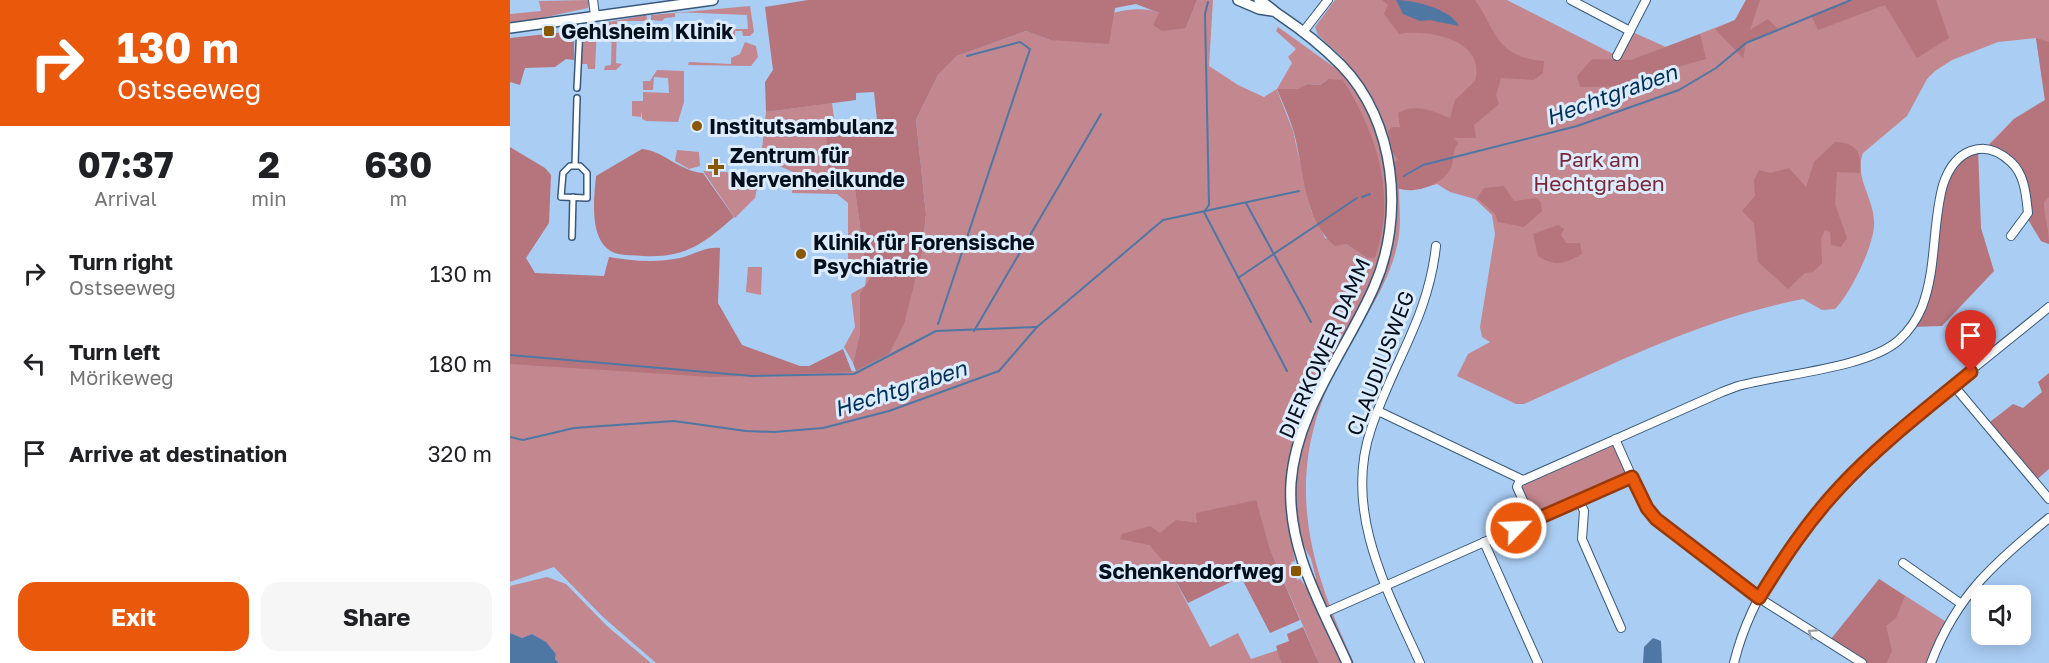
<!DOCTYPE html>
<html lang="en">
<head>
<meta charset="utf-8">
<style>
	:root { --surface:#fff; --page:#f6f6f6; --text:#202124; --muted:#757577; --accent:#ea580c }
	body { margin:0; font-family:"Golos Text",sans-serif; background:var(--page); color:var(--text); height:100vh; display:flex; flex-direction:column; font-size:22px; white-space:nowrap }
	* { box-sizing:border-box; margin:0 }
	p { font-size:20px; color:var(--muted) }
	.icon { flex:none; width:33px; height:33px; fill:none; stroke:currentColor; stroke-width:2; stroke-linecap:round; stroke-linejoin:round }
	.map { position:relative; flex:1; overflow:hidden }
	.details { display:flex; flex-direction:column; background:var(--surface); width:510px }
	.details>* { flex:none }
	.top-card { background:#ea580c; color:#fff; overflow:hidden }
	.buttons { position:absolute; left:1461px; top:585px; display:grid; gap:12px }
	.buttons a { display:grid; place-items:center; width:60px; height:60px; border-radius:12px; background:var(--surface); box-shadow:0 3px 15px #0003; font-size:30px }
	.pin { position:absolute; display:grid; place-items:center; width:51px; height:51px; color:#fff; margin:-62px -26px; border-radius:50% 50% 50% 0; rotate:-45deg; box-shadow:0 0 6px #0007 }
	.pin .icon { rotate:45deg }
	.me { position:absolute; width:66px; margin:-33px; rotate:66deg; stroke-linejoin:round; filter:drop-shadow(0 0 4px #0008) }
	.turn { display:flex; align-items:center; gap:21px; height:126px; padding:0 18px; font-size:27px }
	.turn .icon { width:78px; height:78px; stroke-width:2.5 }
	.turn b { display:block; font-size:42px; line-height:51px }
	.eta { display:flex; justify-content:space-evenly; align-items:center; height:102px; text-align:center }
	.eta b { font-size:36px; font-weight:700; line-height:42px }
	.cta { display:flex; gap:12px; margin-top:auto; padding:12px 18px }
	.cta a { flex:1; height:69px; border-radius:18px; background:var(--accent); color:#fff; font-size:24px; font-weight:700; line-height:69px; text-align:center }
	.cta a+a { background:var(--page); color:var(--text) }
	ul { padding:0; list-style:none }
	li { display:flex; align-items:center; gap:18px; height:90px; padding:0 18px }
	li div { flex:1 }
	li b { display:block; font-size:22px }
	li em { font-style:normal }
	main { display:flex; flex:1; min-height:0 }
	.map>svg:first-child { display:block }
	.green { fill:#c3878f; fill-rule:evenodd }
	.forest { fill:#b6747d }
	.water { fill:#4e77a4 }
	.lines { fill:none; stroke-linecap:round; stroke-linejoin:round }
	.stream { stroke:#4e77a4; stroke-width:2 }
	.pedestrian-casing { stroke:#39597a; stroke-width:8 }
	.minor-casing { stroke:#39597a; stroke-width:10 }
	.tertiary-casing { stroke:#39597a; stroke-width:12 }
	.pedestrian { stroke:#fff; stroke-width:5 }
	.minor { stroke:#fff; stroke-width:8 }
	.tertiary { stroke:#fff; stroke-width:9 }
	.oneway { stroke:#9b9fa4 }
	.route-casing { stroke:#983908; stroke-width:15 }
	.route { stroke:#ea580c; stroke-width:10 }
	.poi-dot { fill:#895700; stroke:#ddecfc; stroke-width:2 }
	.labels { text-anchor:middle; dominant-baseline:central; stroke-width:6; stroke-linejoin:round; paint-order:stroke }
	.poi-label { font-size:21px; font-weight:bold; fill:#040f1c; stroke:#ddecfc; text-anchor:start }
	.park-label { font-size:21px; fill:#7a2839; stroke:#ddecfc }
	.street-label { font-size:21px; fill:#040f1c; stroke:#ddecfc }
	.water-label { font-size:22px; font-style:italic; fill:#002f5a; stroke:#ddecfc }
</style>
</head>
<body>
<main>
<section class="details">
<div class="top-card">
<div class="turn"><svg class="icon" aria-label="right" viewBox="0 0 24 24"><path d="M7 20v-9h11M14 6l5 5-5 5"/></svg><div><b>130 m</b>Ostseeweg</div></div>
</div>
<div class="eta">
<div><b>07:37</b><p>Arrival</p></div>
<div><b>2</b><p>min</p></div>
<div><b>630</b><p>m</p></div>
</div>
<ul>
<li><svg class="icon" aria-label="right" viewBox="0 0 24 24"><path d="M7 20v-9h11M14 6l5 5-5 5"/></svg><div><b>Turn right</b><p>Ostseeweg</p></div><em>130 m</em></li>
<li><svg class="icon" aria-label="left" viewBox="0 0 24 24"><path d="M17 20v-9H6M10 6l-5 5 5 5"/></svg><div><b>Turn left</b><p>Mörikeweg</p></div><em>180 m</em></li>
<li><svg class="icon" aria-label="arrive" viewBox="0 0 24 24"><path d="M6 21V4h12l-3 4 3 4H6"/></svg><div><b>Arrive at destination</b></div><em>320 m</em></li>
</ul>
<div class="cta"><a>Exit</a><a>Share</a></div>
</section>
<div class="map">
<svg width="1539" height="663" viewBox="0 0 1539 663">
	<rect width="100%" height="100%" fill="#aacdf4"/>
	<g class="green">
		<path d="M80,0L78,8L36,17V19L0,25V14L31,11L29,1Z"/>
		<path d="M687,0H703L699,66L728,85L754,97L767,89L782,63L778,57L786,49L766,31L768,27L824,67L833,58L808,35L805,27L825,0H997L1107,56L1120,31L1156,47L1225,20L1236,0H1539V244L1531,241L1510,173L1479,144L1504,119L1535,100L1526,38L1488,42L1442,60L1425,71L1417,79L1397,116L1353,153C1344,178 1363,196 1364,221C1366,242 1340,295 1325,309L1312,310L1293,299C1194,318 1105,363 1014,404H1006L947,376L958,354L980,342L972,337L970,327L985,234L982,215L965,199L940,192L927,184L909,189H889C889,204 891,220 889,235C882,286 845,329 823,375C774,480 798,563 844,663H809L760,549L745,500L639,545L657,565L700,647L728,633L741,659L768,650L771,663H146L93,617L44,567L0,582V363L205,376L346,371L379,354L412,253L416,214L406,120L428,75L447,56L516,31L540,40C569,25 617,0 649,13C654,16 657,23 661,28H676ZM818,79L857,258L836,244L815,238L801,210L783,131L767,90L789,89L797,84L810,85ZM791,541L801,559L806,578L799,591L790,579L787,580L781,562L785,561L782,543Z"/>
		<path d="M240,6L244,32L240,36H233L232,31H225V36H222L221,31L201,30L200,35L198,30H179L199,28V24L201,29H222L224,24V29H238L237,15L165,12V17L155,18L152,21L141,20V15Z"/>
		<path d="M136,15L138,21H107L106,63L112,64L106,70H94L95,66L101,65L102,28L93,25L87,28L85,69H78L77,64H71V37L77,26Z"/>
		<path d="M235,42L246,46L248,57L241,66L178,65L179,62L221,64V58L230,54Z"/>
		<path d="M147,70L174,71V102L168,122L136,121L132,119V111L131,117L122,116V101H133V92L159,93L158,78L144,77L143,90H133V81H140Z"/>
		<path d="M322,103L325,126L317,128L344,182L356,270L360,278L350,293V333L343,363L334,347L345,327L341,294L355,286L357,273L347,263L338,262V203L327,194L282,193L283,172L251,158L256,112Z"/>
		<path d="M167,150L189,152L190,166L179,169L165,161Z"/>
		<path d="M193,171L250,174L245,198L225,218Z"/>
		<path d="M238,267H252L251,295L236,292Z"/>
		<path d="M1102,443L1107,446L1118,472L1083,488L1084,491L1023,516L1010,488L1011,483Z"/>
		<path d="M37,577L56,584L97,626L141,663H49L45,659L46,654L35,642L22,634L12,638L0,633V586Z"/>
		<path d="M1369,579L1438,623L1421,663H1352Z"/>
	</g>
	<g class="forest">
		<path d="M298,0H687L676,28L652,31L643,25L649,13L626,4L605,8L599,44L540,40L516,31L447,56L428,75L406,120L416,214L412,253L394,324L379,354L346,371L343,363L350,333V293L360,278L356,270L344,183L318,175L316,128L367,120L364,92L346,93V100L256,112L255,82L263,70L255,7Z"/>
		<path d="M872,0H965C987,32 986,57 1034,61L1033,73L1024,80L991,78L986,95L989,104L964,125L966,138H944L948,143C941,152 945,161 940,170C931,185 902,196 886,187L883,163L888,160L883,153L878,131L883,127H890L888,113C905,103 922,111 940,118L945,100L965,81C977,39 917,29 889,34L874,14L878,5Z"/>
		<path d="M1236,0H1250L1240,30L1258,19L1268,29L1236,43L1233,58L1205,29L1225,20Z"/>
		<path d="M1341,0H1426L1439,38L1407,58L1375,5L1308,30L1301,15Z"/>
		<path d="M64,31V60L56,59L45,67L15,68L10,85L0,82V38Z"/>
		<path d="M1190,34L1196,59L1146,73L1130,86L1070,87L1067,76L1082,59L1121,60Z"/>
		<path d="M1526,38L1539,42V197L1534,202C1534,217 1539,228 1539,244L1531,241L1517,218L1510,173L1479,146L1504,119L1535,100Z"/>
		<path d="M818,79L833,80C867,134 887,195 865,258H857L836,244L825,246C794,221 794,170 784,133C780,118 773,104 767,89H788L797,84L810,85Z"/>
		<path d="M1325,142C1347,142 1352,154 1350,173L1327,172L1325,204L1337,238L1331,247L1321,245L1320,232L1315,230L1311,239L1312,263L1303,272L1295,273L1278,289L1248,262L1244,223L1232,211L1245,196L1244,180L1249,170L1260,173L1279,168L1296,187L1304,162Z"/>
		<path d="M0,147L35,168L41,175L39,223L16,258L25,273L94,276L99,257C121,261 147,263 170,258C183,255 196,246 210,248L208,303L232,345L290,366H299L333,349L342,372L202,377L0,364Z"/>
		<path d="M1468,148L1471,228L1484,271L1432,326L1401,327L1412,307L1433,185L1450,156Z"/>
		<path d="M132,149C152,150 169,171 193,173L224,217C193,244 176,258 133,256C123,255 114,256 105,253C78,243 84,198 86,176Z"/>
		<path d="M994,186L1004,201L1027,198L1031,203L1032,211L1014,227L988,222L985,214L967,198L974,188Z"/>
		<path d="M1048,225L1054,229L1051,235L1056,243H1070L1072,254C1055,264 1045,267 1028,256L1023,234Z"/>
		<path d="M1539,373V469L1524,482L1476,425L1503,404L1513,408L1532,392L1528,382Z"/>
		<path d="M746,500L760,549L790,620L760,633L731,577L678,603L657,566L639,545L610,539L612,534L640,526L650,533L666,520L687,523L686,513Z"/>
		<path d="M1369,579L1395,596L1386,618L1376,626L1382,651L1376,663H1352L1317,644Z"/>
		<path d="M793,627L809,663H771L766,646L779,641L777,634Z"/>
	</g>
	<g class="water">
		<path d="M886,0C903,0 941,9 949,26L920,20L910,21L893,14Z"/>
		<path d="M0,633L12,638L22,634L36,642L46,654L45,659L49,663H0Z"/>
		<path d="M1143,638L1151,641L1152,663H1133L1134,647Z"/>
	</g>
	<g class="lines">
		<g class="stream">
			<path d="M894,176L913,165L1067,126L1169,90L1206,68L1236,43L1341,0"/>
			<path d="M852,197L860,194"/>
			<path d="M736,203L801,322"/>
			<path d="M694,212L699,205L695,14L698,2"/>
			<path d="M694,212L777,371"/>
			<path d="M728,278L847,198"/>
			<path d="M428,324L520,49L510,42L457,56"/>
			<path d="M464,331L591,114"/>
			<path d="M0,355L242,376L344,374L426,331L527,327"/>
			<path d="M0,437L13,440L64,428L164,421L236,431L264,432L313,428L379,411L489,371L527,327L653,220L789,191"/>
		</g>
		<defs>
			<g id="pedestrian">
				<path d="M67,88L70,27"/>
				<path d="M65,165L67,98"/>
				<path d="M60,166H70L77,173V198L51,197L53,173Z"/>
				<path d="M62,237L63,197"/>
			</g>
			<g id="minor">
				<path d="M83,0L85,15"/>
				<path d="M1061,0L1120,31"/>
				<path d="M793,32L818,0"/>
				<path d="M1107,56L1136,0"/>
				<path d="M1444,386L1539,499"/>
				<path d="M868,411L1013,480"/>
				<path d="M1105,439L1122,477L1022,521L1007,487L1009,482L1212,392L1228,386C1272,374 1358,368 1389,340C1399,331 1407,319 1412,307C1427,268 1422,224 1433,185C1444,151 1473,136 1501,162C1515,175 1516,195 1518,213L1501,236"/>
				<path d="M1122,477L1140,513L1191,556L1249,598L1352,663"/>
				<path d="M1069,500L1074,511L1072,539L1111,628"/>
				<path d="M974,542L1028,663"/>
				<path d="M1393,563L1450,603"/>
				<path d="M814,613L1022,521"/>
				<path d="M910,663C877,590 833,511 861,429C883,362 918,319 926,246"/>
				<path d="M1224,663C1259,516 1428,399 1539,307"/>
				<path d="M1421,663C1446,596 1485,562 1539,518"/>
			</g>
			<g id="tertiary">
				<path d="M728,0L749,9L762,11"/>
				<path d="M749,0C757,4 763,11 771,16C792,30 813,47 831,65C886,121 895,217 864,287C836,351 786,411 781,483C777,549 811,605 837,663"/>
				<path d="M0,28L203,0"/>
			</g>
		</defs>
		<use href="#pedestrian" class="pedestrian-casing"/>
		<use href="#minor" class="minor-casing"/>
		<use href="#tertiary" class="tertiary-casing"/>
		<use href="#pedestrian" class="pedestrian"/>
		<use href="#minor" class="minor"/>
		<use href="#tertiary" class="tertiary"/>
	</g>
	<defs><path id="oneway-chevron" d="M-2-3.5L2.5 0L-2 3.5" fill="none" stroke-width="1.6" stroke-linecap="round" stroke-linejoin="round" transform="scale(1.5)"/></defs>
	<use class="oneway" href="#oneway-chevron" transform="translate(1302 633) rotate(-146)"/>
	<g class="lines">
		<defs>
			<path id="route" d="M1006,528L1122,477L1137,508L1146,519L1249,598C1273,559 1298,521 1330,487C1369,445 1416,409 1461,372"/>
		</defs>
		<use href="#route" class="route-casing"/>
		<use href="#route" class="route"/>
	</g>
	<g class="poi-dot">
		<rect x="33" y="25" width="12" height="12" rx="3"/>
		<circle cx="187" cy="126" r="6"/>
		<path d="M203 158h6v6h6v6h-6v6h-6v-6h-6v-6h6z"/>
		<circle cx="291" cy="254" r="6"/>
		<rect x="780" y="565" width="12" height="12" rx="3"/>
	</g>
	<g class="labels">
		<g class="poi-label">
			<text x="51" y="31">Gehlsheim Klinik</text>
			<text x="199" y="126">Institutsambulanz</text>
			<text x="220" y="155">Zentrum für<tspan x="220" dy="24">Nervenheilkunde</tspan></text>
			<text x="303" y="242">Klinik für Forensische<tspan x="303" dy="24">Psychiatrie</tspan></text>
			<text x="774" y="571" text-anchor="end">Schenkendorfweg</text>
		</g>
		<g class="park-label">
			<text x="1089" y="159">Park am<tspan x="1089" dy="24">Hechtgraben</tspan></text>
		</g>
		<g class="street-label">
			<text transform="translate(814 348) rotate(-66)">DIERKOWER DAMM</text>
			<text transform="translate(870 363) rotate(-69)">CLAUDIUSWEG</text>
		</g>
		<g class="water-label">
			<text transform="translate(1101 94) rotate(-20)">Hechtgraben</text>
			<text transform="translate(390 388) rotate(-18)">Hechtgraben</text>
		</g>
	</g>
</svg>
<div class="buttons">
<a><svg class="icon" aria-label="sound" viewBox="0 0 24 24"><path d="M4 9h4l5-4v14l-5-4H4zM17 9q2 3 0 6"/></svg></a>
</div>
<div class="pin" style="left:1461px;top:372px;background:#d93025"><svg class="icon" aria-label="arrive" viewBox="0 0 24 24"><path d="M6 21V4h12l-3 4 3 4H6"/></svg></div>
<svg class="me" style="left:1006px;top:528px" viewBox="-20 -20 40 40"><circle r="17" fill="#ea580c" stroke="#fff" stroke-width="3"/><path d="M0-11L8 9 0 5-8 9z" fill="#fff"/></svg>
</div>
</main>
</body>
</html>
